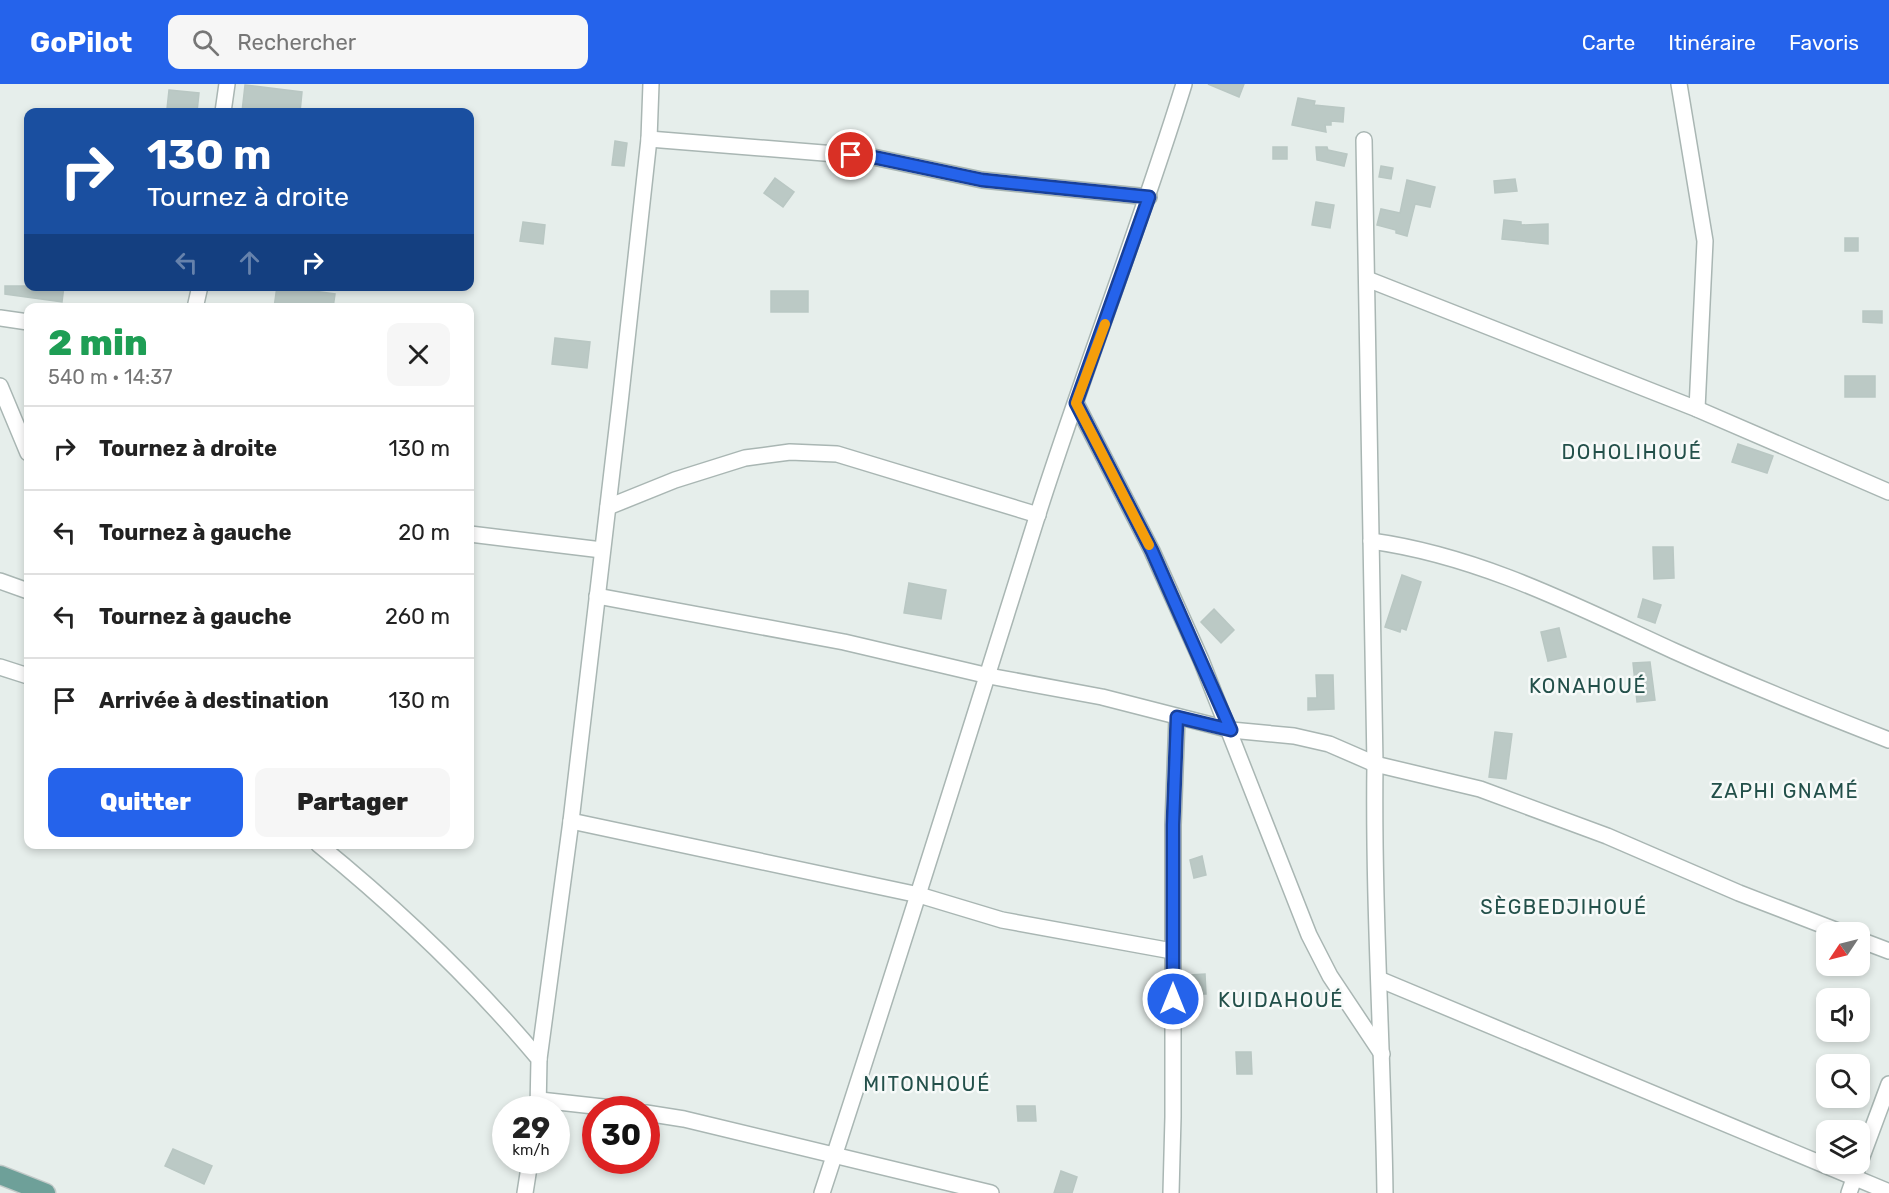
<!DOCTYPE html>
<html lang="fr">
<head>
<meta charset="utf-8">
<style>
	:root { --surface:#fff; --page:#f6f6f6; --text:#222; --muted:#767676; --line:#e0e0e0; --accent:#2563eb }
	body { margin:0; font-family:Rubik,sans-serif; background:var(--page); color:var(--text); height:100vh; display:flex; flex-direction:column; font-size:22px; white-space:nowrap }
	* { box-sizing:border-box; margin:0 }
	p { font-size:20px; color:var(--muted) }
	.icon { flex:none; width:33px; height:33px; fill:none; stroke:currentColor; stroke-width:2; stroke-linecap:round; stroke-linejoin:round }
	.map { position:relative; flex:1; overflow:hidden }
	.sheet { position:absolute; left:24px; top:219px; width:450px; height:546px; display:flex; flex-direction:column; background:var(--surface); border-radius:12px; box-shadow:0 3px 9px #0003 }
	.sheet>* { flex:none }
	.hud { position:absolute; left:24px; top:24px; width:450px; height:183px; border-radius:12px; box-shadow:0 3px 9px #0003; background:#1a4fa0; color:#fff; overflow:hidden }
	.needle { width:39px; rotate:235deg }
	.fabs { position:absolute; left:1816px; top:838px; display:grid; gap:12px }
	.fabs a { display:grid; place-items:center; width:54px; height:54px; border-radius:12px; background:var(--surface); box-shadow:0 3px 9px #0003; font-size:30px }
	.speed { position:absolute; left:492px; top:1012px; display:flex; gap:12px; font-size:30px; font-weight:700; text-align:center }
	.speed>* { display:grid; place-content:center; width:78px; height:78px; border-radius:50%; background:var(--surface); box-shadow:0 3px 9px #0003; line-height:1 }
	.speed small { font-size:15px; font-weight:400 }
	.speed .limit { border:9px solid #d22; background:#fff; color:#111 }
	.pin { position:absolute; display:grid; place-items:center; width:51px; height:51px; color:#fff; margin:-26px; border:3px solid #fff; border-radius:50%; box-shadow:0 2px 6px #0007 }
	.me { position:absolute; width:66px; margin:-33px; rotate:0deg; stroke-linejoin:round; filter:drop-shadow(0 0 4px #0008) }
	.turn { display:flex; align-items:center; gap:21px; height:126px; padding:0 24px; font-size:27px }
	.turn .icon { width:78px; height:78px; stroke-width:2.5 }
	.turn b { display:block; font-size:42px; line-height:51px }
	.lanes { display:flex; align-items:center; height:57px; padding:0 24px; background:#0003; justify-content:center; gap:30px; direction:ltr }
	.lanes .off { opacity:.35 }
	.round { display:grid; place-items:center; flex:none; width:63px; height:63px; border-radius:12px; background:var(--page) }
	.headline { display:flex; align-items:center; justify-content:space-between; height:102px; padding:0 24px }
	h1 { font-size:36px; font-weight:800; line-height:45px; color:#1e9e55 }
	.button { display:flex; gap:12px; margin-top:auto; padding:12px 24px }
	.button a { flex:1; height:69px; border-radius:12px; background:var(--accent); color:#fff; font-size:24px; font-weight:800; line-height:69px; text-align:center }
	.button a+a { background:var(--page); color:var(--text) }
	ul { padding:0; list-style:none }
	li { display:flex; align-items:center; gap:18px; height:84px; padding:0 24px; border-top:2px solid var(--line) }
	li div { flex:1 }
	li b { display:block; font-size:22px }
	li em { font-style:normal }
	header { display:flex; align-items:center; gap:36px; box-sizing:border-box; height:84px; padding:0 30px; background:var(--accent); color:#fff }
	header strong { font-size:28px }
	nav { display:flex; gap:33px; margin-inline-start:auto; font-size:21px }
	.search { width:420px; height:54px; background:var(--page); display:flex; align-items:center; gap:15px; box-sizing:border-box; padding:0 21px; border-radius:12px; color:var(--muted); font-size:22px }
	.map>svg:first-child { display:block }
	.building { fill:#bbc9c5; stroke:#b9c7c3; stroke-width:1.5 }
	.lines { fill:none; stroke-linecap:round; stroke-linejoin:round }
	.minor-casing { stroke:#a9b6b3; stroke-width:18 }
	.major-casing { stroke:#c2c9c8; stroke-width:21 }
	.minor { stroke:#fff; stroke-width:15 }
	.major { stroke:#6ea099; stroke-width:18 }
	.route-casing { stroke:#184099; stroke-width:15 }
	.route { stroke:#2563eb; stroke-width:10 }
	.slow { stroke:#f59e0b; stroke-width:10 }
	.labels { text-anchor:middle; dominant-baseline:central; stroke-width:5; stroke-linejoin:round; paint-order:stroke }
	.quarter-label { font-size:20px; letter-spacing:1.5px; fill:#23504a; stroke:#f7faf9 }
</style>
</head>
<body>
<header>
<strong>GoPilot</strong>
<div class="search"><svg class="icon" aria-label="search" viewBox="0 0 24 24"><circle cx="10" cy="10" r="6"/><path d="M15 15l6 6"/></svg>Rechercher</div>
<nav><a>Carte</a><a>Itinéraire</a><a>Favoris</a></nav>
</header>
<div class="map">
<svg width="1889" height="1109" viewBox="0 0 1889 1109">
	<rect width="100%" height="100%" fill="#e6eeeb"/>
	<g class="building">
		<path d="M1208,0H1244L1239,13Z"/>
		<path d="M245,1L302,8L300,28H242Z"/>
		<path d="M169,6L199,9L197,28L167,25Z"/>
		<path d="M1298,14L1315,17L1314,21L1344,24L1343,38L1331,37V41H1325L1326,48L1292,41Z"/>
		<path d="M615,57L627,59L624,82L612,81Z"/>
		<rect x="1273" y="63" width="14" height="12"/>
		<path d="M1316,63H1327L1328,66L1347,70L1344,82L1317,76Z"/>
		<path d="M1381,82L1393,84L1391,95L1379,93Z"/>
		<path d="M775,94L794,108L783,123L764,109Z"/>
		<path d="M1515,95L1517,107L1495,109L1494,97Z"/>
		<path d="M1407,96L1435,103L1430,123L1415,120L1407,152L1396,149V146L1377,141L1381,125L1400,129Z"/>
		<path d="M1316,118L1334,121L1330,144L1312,141Z"/>
		<path d="M1504,136L1521,138V141L1548,140V160L1502,155Z"/>
		<path d="M523,138L545,141L543,160L520,157Z"/>
		<rect x="1845" y="154" width="13" height="13"/>
		<path d="M5,202H64L62,218L5,210Z"/>
		<path d="M277,202L335,210L333,224H274Z"/>
		<rect x="771" y="207" width="37" height="21"/>
		<path d="M1863,227H1882V239L1863,238Z"/>
		<path d="M555,254L590,258L587,284L552,280Z"/>
		<rect x="1845" y="292" width="30" height="21"/>
		<path d="M1738,360L1773,372L1767,389L1732,378Z"/>
		<path d="M1653,463H1673L1674,494L1654,495Z"/>
		<path d="M1402,491L1421,498L1406,546L1401,544L1400,548L1385,543Z"/>
		<path d="M909,499L946,506L941,535L904,529Z"/>
		<path d="M1643,515L1661,521L1655,539L1638,533Z"/>
		<path d="M1214,525L1234,546L1221,559L1201,538Z"/>
		<path d="M1559,544L1566,573L1548,577L1541,548Z"/>
		<path d="M1650,578L1655,616L1637,618L1633,579Z"/>
		<path d="M1316,591H1333L1334,625L1308,626V614H1317Z"/>
		<path d="M1495,648L1512,650L1506,695L1489,693Z"/>
		<path d="M1202,772L1206,791L1194,794L1190,776Z"/>
		<path d="M1205,890L1206,910H1190V891Z"/>
		<path d="M1236,968H1251L1252,990H1237Z"/>
		<path d="M1017,1022H1035L1036,1037H1018Z"/>
		<path d="M173,1065L212,1082L204,1100L165,1082Z"/>
		<path d="M1061,1087L1077,1093L1072,1109H1054Z"/>
	</g>
	<g class="lines">
		<defs>
			<g id="minor">
				<path d="M1679,0L1705,157L1697,325"/>
				<path d="M223,28L227,0"/>
				<path d="M649,55L873,73L982,96L1149,113"/>
				<path d="M1364,56L1375,680C1373,823 1383,966 1385,1109"/>
				<path d="M1367,195L1697,325L1889,408"/>
				<path d="M195,224L200,202"/>
				<path d="M0,234L28,238"/>
				<path d="M0,302L28,369"/>
				<path d="M1076,319L1152,467L1201,576L1309,851L1330,892L1382,970"/>
				<path d="M608,423L675,396L745,374L790,368L837,370L1038,431"/>
				<path d="M470,450L602,466"/>
				<path d="M1371,457C1480,472 1576,522 1674,567C1745,599 1817,628 1889,656"/>
				<path d="M0,497L28,507"/>
				<path d="M597,512L844,558L989,592L1102,613L1231,646L1294,652L1329,660L1375,680L1480,705L1607,752L1739,809L1843,849"/>
				<path d="M0,583L28,592"/>
				<path d="M571,737L919,811L1002,836L1172,867"/>
				<path d="M318,760C399,826 473,896 539,975L538,1026"/>
				<path d="M1860,856L1889,867"/>
				<path d="M1381,896L1889,1108"/>
				<path d="M539,975L571,737L620,319L649,55L651,0"/>
				<path d="M540,1016L630,1026"/>
				<path d="M646,1029L684,1035L991,1109"/>
				<path d="M1860,1078L1889,1000"/>
				<path d="M525,1109L530,1077"/>
				<path d="M822,1109C896,884 966,659 1037,433C1083,288 1139,146 1184,0"/>
				<path d="M1171,1109L1173,1033V741L1177,633"/>
				<path d="M1849,1109L1857,1086"/>
			</g>
			<path id="major" d="M0,1091L46,1109"/>
		</defs>
		<use href="#minor" class="minor-casing"/>
		<use href="#major" class="major-casing"/>
		<use href="#minor" class="minor"/>
		<use href="#major" class="major"/>
	</g>
	<g class="lines">
		<defs>
			<path id="route" d="M851,71L873,73L982,96L1149,113L1076,319L1152,467L1231,646L1177,633L1173,741V915"/>
		</defs>
		<use href="#route" class="route-casing"/>
		<use href="#route" class="route"/>
		<path class="slow" d="M1105,240L1076,319L1149,461"/>
	</g>
	<g class="labels">
		<g class="quarter-label">
			<text x="1632" y="368">DOHOLIHOUÉ</text>
			<text x="1588" y="602">KONAHOUÉ</text>
			<text x="1785" y="707">ZAPHI GNAMÉ</text>
			<text x="1564" y="823">SÈGBEDJIHOUÉ</text>
			<text x="1281" y="916">KUIDAHOUÉ</text>
			<text x="927" y="1000">MITONHOUÉ</text>
		</g>
	</g>
</svg>
<div class="fabs">
<a><svg class="needle" viewBox="-14 -14 28 28"><path d="M0-13l5 13h-10z" fill="#e53935"/><path d="M0 13l5-13h-10z" fill="#767676"/></svg></a>
<a><svg class="icon" aria-label="sound" viewBox="0 0 24 24"><path d="M4 9h4l5-4v14l-5-4H4zM17 9q2 3 0 6"/></svg></a>
<a><svg class="icon" aria-label="search" viewBox="0 0 24 24"><circle cx="10" cy="10" r="6"/><path d="M15 15l6 6"/></svg></a>
<a><svg class="icon" aria-label="layers" viewBox="0 0 24 24"><path d="M12 4l9 5-9 5-9-5zM3 14l9 5 9-5"/></svg></a>
</div>
<div class="speed"><div>29<small>km/h</small></div><div class="limit">30</div></div>
<div class="pin" style="left:851px;top:71px;background:#d93025"><svg class="icon" aria-label="arrive" viewBox="0 0 24 24"><path d="M6 21V4h12l-3 4 3 4H6"/></svg></div>
<svg class="me" style="left:1173px;top:915px" viewBox="-20 -20 40 40"><circle r="17" fill="#2563eb" stroke="#fff" stroke-width="3"/><path d="M0-11L8 9 0 5-8 9z" fill="#fff"/></svg>
<div class="hud">
<div class="turn"><svg class="icon" aria-label="right" viewBox="0 0 24 24"><path d="M7 20v-9h11M14 6l5 5-5 5"/></svg><div><b>130 m</b>Tournez à droite</div></div>
<div class="lanes"><svg class="icon off" aria-label="left" viewBox="0 0 24 24"><path d="M17 20v-9H6M10 6l-5 5 5 5"/></svg><svg class="icon off" aria-label="ahead" viewBox="0 0 24 24"><path d="M12 20V5M6 11l6-6 6 6"/></svg><svg class="icon" aria-label="right" viewBox="0 0 24 24"><path d="M7 20v-9h11M14 6l5 5-5 5"/></svg></div>
</div>
<section class="sheet">
<div class="headline"><div><h1>2 min</h1><p>540 m · 14:37</p></div><a class="round"><svg class="icon" aria-label="close" viewBox="0 0 24 24"><path d="M6 6l12 12M18 6L6 18"/></svg></a></div>
<ul>
<li><svg class="icon" aria-label="right" viewBox="0 0 24 24"><path d="M7 20v-9h11M14 6l5 5-5 5"/></svg><div><b>Tournez à droite</b></div><em>130 m</em></li>
<li><svg class="icon" aria-label="left" viewBox="0 0 24 24"><path d="M17 20v-9H6M10 6l-5 5 5 5"/></svg><div><b>Tournez à gauche</b></div><em>20 m</em></li>
<li><svg class="icon" aria-label="left" viewBox="0 0 24 24"><path d="M17 20v-9H6M10 6l-5 5 5 5"/></svg><div><b>Tournez à gauche</b></div><em>260 m</em></li>
<li><svg class="icon" aria-label="arrive" viewBox="0 0 24 24"><path d="M6 21V4h12l-3 4 3 4H6"/></svg><div><b>Arrivée à destination</b></div><em>130 m</em></li>
</ul>
<div class="button"><a>Quitter</a><a>Partager</a></div>
</section>
</div>
</body>
</html>
